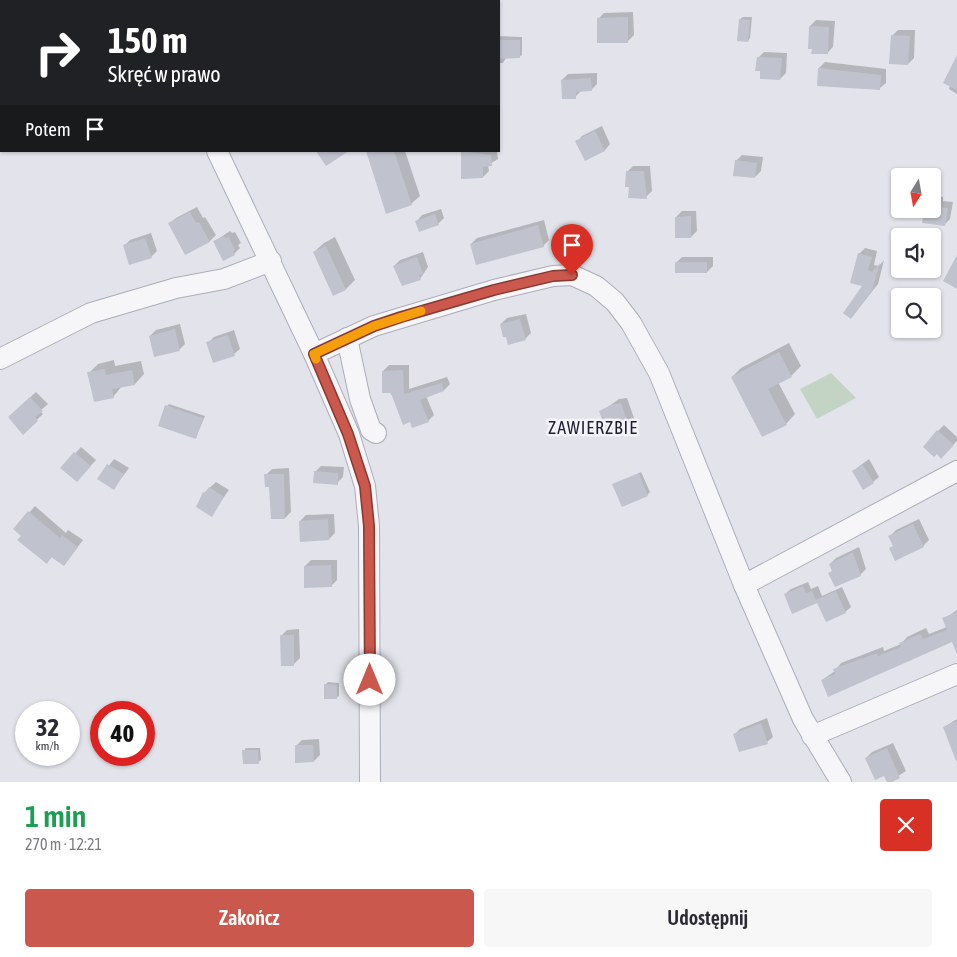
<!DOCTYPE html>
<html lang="pl">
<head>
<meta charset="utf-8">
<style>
	:root { --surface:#fff; --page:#f7f7f7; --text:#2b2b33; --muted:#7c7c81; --accent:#cb584c }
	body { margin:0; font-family:"Asap Condensed",sans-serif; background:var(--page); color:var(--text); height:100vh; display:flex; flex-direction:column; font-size:19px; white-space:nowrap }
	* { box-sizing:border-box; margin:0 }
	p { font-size:16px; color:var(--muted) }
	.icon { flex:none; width:28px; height:28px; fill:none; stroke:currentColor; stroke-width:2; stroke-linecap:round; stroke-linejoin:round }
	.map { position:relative; height:782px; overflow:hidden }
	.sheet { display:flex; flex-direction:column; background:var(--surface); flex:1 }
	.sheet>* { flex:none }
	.hud { position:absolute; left:0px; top:0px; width:500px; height:152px; box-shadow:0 1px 4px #0004; background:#202124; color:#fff; overflow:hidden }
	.needle { width:32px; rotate:191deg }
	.tools { position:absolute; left:891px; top:168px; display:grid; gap:10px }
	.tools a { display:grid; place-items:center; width:50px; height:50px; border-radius:5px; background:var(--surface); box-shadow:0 1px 4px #0004; font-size:25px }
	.speed { position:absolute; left:15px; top:701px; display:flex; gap:10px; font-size:25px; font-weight:700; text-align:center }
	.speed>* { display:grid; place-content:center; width:65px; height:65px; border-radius:50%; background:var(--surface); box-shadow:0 1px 4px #0004; line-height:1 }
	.speed small { font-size:12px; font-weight:400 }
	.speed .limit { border:8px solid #d22; background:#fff; color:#111 }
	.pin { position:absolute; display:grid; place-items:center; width:42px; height:42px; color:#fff; margin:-51px -21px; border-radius:50% 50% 50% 0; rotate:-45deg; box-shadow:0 0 5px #0007 }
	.pin .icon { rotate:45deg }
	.me { position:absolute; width:55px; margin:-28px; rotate:0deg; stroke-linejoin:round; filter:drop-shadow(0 0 4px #0008) }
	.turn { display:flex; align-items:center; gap:18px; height:105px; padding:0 25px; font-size:22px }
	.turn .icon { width:65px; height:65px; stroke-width:2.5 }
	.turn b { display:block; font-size:35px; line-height:42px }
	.then { display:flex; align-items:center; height:48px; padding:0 25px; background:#0003; gap:10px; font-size:19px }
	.round { display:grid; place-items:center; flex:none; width:52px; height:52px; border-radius:5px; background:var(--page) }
	.summary { display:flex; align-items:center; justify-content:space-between; height:85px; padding:0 25px }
	h1 { font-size:30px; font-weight:600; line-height:38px; color:#1e9e55 }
	.primary-button { display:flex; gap:10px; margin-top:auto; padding:10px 25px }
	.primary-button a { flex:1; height:58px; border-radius:5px; background:var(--accent); color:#fff; font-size:20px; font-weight:600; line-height:58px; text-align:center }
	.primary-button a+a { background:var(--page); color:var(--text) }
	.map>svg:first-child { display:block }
	.green { fill:#c4d4c4 }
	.water { fill:#9fa9c9 }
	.shadow { fill:#0003 }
	.building { fill:#c0c2cd }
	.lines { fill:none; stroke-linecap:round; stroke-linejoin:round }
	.minor-casing { stroke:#acadb8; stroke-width:22 }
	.minor { stroke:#f6f6f9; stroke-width:20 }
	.route-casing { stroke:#843931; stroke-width:12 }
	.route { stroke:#cb584c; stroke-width:9 }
	.slow { stroke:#f59e0b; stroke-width:9 }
	.labels { text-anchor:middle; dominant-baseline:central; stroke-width:5; stroke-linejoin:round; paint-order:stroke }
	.quarter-label { font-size:18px; letter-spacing:1px; fill:#1d1f33; stroke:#f3f3f8 }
</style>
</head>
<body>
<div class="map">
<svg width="957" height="782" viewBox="0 0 957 782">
	<rect width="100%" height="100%" fill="#e3e4eb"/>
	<path class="green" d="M831,373L856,398L817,419L800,389Z"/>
	<path class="water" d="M1,22V134H0V23Z"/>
	<g class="shadow">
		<path d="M633,12L634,35L628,41L598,19L604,13Z"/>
		<path d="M743,17H752L750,38L748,41L740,19Z"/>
		<path d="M816,20L835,21L833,47L827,53L810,26Z"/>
		<path d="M898,30H915L914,58L908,64L892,36Z"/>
		<path d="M499,36L522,37V55L519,57L506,58L503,63H499Z"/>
		<path d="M764,52L787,53L786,73L780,79L761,70L758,58Z"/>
		<path d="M825,62L886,69V83L880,88L819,68Z"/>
		<path d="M957,62V94L949,89Z"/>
		<path d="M597,73V84L591,90L581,91L575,97L562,80L568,74Z"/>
		<path d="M602,126L610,144L605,150L586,159L577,142L582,136Z"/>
		<path d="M367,151H405L420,196L411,204Z"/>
		<path d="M462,151H497L498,159L488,165L489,171L483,177Z"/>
		<path d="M742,155L763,157L761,171L755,177L736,161Z"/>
		<path d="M633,166H650L652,191L646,197L630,186L627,172Z"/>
		<path d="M932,195L943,197V201L953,202L950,219L944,225L924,211L917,210L932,209Z"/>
		<path d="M197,207L203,218L205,217L216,235L210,241L186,254L170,223L176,218Z"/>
		<path d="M441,209L444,218L438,224L417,221L422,215Z"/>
		<path d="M682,211H696L697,231L691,237L676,217Z"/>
		<path d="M544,220L549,240L543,246L471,244L477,238Z"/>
		<path d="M230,231L232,233L235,232L241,243L238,245L240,248L234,254L215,241Z"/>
		<path d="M151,233L157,251L151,257L124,246L130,240Z"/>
		<path d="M335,237L355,280L346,289L334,295L314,252L324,243Z"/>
		<path d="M865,248L877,251L874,265L879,266L884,260L878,284L851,318L864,285L859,254Z"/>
		<path d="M423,252L428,267L420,279L394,266L400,260Z"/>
		<path d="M682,257H713V266L707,272L676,263Z"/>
		<path d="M526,314L531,333L525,339L501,324L507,318Z"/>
		<path d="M180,324L185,344L179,350L150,336L156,330Z"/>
		<path d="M234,330L240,349L234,354L208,343L214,337Z"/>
		<path d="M789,343L801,366L791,376L778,382L795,414L786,424L732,377L741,368Z"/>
		<path d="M114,360L115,366L141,361L144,374L135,384L122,386L113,397L89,373L98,364Z"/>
		<path d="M389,365H409V389L447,377L450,384L444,390L426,396L434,415L428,421L410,420L390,392L383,371Z"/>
		<path d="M36,392L48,404L40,411L43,414L23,433L16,411Z"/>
		<path d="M627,398L635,421L629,427L601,412L619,399Z"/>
		<path d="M169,404L205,416L196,437L167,406Z"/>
		<path d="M944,425L957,437V441L941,457L937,453L938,431Z"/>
		<path d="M81,447L96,460L83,474L62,468Z"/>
		<path d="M114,459L129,468L114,488L99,479Z"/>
		<path d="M869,459L879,477L873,482L853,471Z"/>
		<path d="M321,466L344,467L343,477L337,483L315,472Z"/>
		<path d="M289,468L291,512L285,518L266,475L272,469Z"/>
		<path d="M641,472L650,492L647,495L614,485Z"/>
		<path d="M216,482L229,490L211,515L204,493Z"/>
		<path d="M35,506L66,533L68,530L83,540L64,565L52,557L46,563L15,529Z"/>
		<path d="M334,514L335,533L329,539L300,521L306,515Z"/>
		<path d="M919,519L929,540L923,546L891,548L894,545L890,536L896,530Z"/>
		<path d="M859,547L866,569L860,575L833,570L830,564L836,558Z"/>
		<path d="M311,560H337V580L331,586L305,566Z"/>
		<path d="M808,582L811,589L818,586L822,596L842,587L851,607L845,612L818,601L785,594L791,589Z"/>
		<path d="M957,610V638L822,680L835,671L841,663L883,647L884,651L901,644L907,637L926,628L929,634L947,627L944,619Z"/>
		<path d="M299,629L300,658L294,664L281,636L287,630Z"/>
		<path d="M328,682L339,683V696L336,698L325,685Z"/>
		<path d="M767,718L773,737L767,742L734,735L740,729Z"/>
		<path d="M957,719V738L944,727Z"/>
		<path d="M319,739L320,755L314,761L296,746L302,740Z"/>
		<path d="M893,743L906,771L889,782L885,774L866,758L872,752Z"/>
		<path d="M246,748H260L261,760L258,762L244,751Z"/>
	</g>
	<g class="building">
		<path d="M628,17V43H597V18Z"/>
		<path d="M739,19L750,20L748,42L737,41Z"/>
		<path d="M809,26L829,27L828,54H811L812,49H808Z"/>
		<path d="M891,35L910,36L908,65L889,64Z"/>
		<path d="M499,40H520V58L499,59Z"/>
		<path d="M957,55V90L943,83Z"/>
		<path d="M757,57L782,58L780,80L760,79V71H755Z"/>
		<path d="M818,68L881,75L880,90L817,86Z"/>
		<path d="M591,78L592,91L576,92V99H562L561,80Z"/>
		<path d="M595,131L605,151L585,161L575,141Z"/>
		<path d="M316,151H349L326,166Z"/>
		<path d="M366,151H394L412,205L386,214Z"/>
		<path d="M461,151L491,155L492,166L483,167V178L461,179Z"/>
		<path d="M735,160L757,163L755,178L733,176Z"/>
		<path d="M626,171H644L647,199L628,198L629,187H625Z"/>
		<path d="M932,206L948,208L945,226L922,223L924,209H932Z"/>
		<path d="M190,212L196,223L199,222L210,242L185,255L168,223Z"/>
		<path d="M435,214L439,225L419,232L415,221Z"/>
		<path d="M691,216V238H675V217Z"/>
		<path d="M538,225L544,247L476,265L470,244Z"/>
		<path d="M224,236L225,238L229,237L235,250L233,251L235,255L223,261L213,241Z"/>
		<path d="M145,238L152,258L129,265L123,245Z"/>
		<path d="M326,246L346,290L333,296L313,252Z"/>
		<path d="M858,253L872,257L868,270L872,272L880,263L872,291L851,319L843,313L862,286L850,283Z"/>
		<path d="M957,255V289L943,281Z"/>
		<path d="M417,257L423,274L419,275L421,280L402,286L393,266Z"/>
		<rect x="675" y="262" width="32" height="11"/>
		<path d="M520,319L526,340L508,345L506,337H503L500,324Z"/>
		<path d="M175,329L180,351L154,357L149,336Z"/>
		<path d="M228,335L235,356L213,363L206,342Z"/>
		<path d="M779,352L792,377L768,389L787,425L762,437L731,377Z"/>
		<path d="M105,369L106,375L132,370L135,385L112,389L114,398L94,402L87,372Z"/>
		<path d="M403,370L404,394L442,383L444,391L420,400L429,422L412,428L410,422L403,425L392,396L390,393H382V371Z"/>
		<path d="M30,397L43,411L35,417L38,421L23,435L8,417Z"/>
		<path d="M621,403L630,428L608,435L599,411L611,405Z"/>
		<path d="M165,405L203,418L196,439L158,426Z"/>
		<path d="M937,430L954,445L941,459L937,454L934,457L923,447Z"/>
		<path d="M74,452L91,466L77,482L60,468Z"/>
		<path d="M107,464L124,474L114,490L97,479Z"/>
		<path d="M863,465L874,483L863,490L852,471Z"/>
		<path d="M314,471L338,473V485L313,483Z"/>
		<path d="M639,473L648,496L622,507L612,484Z"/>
		<path d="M264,474H284L285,519H271L269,487H265Z"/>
		<path d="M209,487L224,497L212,517L196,507L203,492L205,493Z"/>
		<path d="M28,511L60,538L62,535L78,547L64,566L51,557L47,564L17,540L21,536L13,529Z"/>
		<path d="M328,519L329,540L300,542L299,521Z"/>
		<path d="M913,524L924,547L895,561L889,548L893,546L888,536Z"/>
		<path d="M853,552L861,576L835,587L828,573L832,571L829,564Z"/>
		<path d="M331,565L332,587L304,588V566Z"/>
		<path d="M803,586L806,593L812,591L816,600L836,591L846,613L826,622L817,603L792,614L784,594Z"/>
		<path d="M957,612V654L952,642L828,697L821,680L835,674L833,669L877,653L878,656L901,647L899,643L920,634L923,639L947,630L942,618Z"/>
		<path d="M280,635H294V666H281Z"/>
		<path d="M324,684L337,685V699H324Z"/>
		<path d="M957,721V761H956L943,727Z"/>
		<path d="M761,723L768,744L739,752L733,734Z"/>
		<path d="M295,745H313L314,762L295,763Z"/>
		<path d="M887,748L900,778L892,782H887L884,776L875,780L865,758Z"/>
		<path d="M242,750H258L259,764H243Z"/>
	</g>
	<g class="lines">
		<defs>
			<g id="minor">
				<path d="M143,0V1"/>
				<path d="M217,151L314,354L349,434L365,486L369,526L370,782"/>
				<path d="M347,338L360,399L371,430L376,433"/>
				<path d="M314,354L374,326L494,290L553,276L572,275L596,286L615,302L631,323L659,373L744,585L803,719L841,782"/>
				<path d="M0,359L91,313L176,288L224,279L271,261"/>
				<path d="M744,585L957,471"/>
				<path d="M812,736L957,674"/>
			</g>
		</defs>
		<use href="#minor" class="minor-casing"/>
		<use href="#minor" class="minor"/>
	</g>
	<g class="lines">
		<defs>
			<path id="route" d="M370,680L369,526L365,486L348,434L314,354L374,326L401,317L494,290L553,276L572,275"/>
		</defs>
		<use href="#route" class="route-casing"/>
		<use href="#route" class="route"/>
		<path class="slow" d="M316,359L314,354L374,326L421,311"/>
	</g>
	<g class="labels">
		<g class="quarter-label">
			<text x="593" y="427">ZAWIERZBIE</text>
		</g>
	</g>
</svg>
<div class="tools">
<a><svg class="needle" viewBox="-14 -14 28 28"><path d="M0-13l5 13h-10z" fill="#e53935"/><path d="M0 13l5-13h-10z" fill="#7c7c81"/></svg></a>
<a><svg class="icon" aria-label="sound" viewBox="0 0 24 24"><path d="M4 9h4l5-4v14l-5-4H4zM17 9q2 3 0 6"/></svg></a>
<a><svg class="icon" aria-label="search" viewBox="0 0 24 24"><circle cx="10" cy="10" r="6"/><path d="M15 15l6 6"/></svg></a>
</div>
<div class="speed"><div>32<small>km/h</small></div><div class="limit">40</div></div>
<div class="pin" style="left:572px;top:275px;background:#d93025"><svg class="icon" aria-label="arrive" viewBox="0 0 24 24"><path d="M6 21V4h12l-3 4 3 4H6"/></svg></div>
<svg class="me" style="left:370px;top:680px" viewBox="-20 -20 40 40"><circle r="19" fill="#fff"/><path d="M0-13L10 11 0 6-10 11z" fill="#cb584c"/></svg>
<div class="hud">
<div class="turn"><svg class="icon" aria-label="right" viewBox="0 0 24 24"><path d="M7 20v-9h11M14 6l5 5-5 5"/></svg><div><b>150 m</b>Skręć w prawo</div></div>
<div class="then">Potem<svg class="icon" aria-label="arrive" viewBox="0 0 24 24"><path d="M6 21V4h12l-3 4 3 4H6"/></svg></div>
</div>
</div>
<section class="sheet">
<div class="summary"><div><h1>1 min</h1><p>270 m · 12:21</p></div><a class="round" style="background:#d93025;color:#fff"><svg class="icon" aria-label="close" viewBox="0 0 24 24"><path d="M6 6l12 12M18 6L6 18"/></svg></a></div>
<div class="primary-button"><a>Zakończ</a><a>Udostępnij</a></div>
</section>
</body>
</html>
